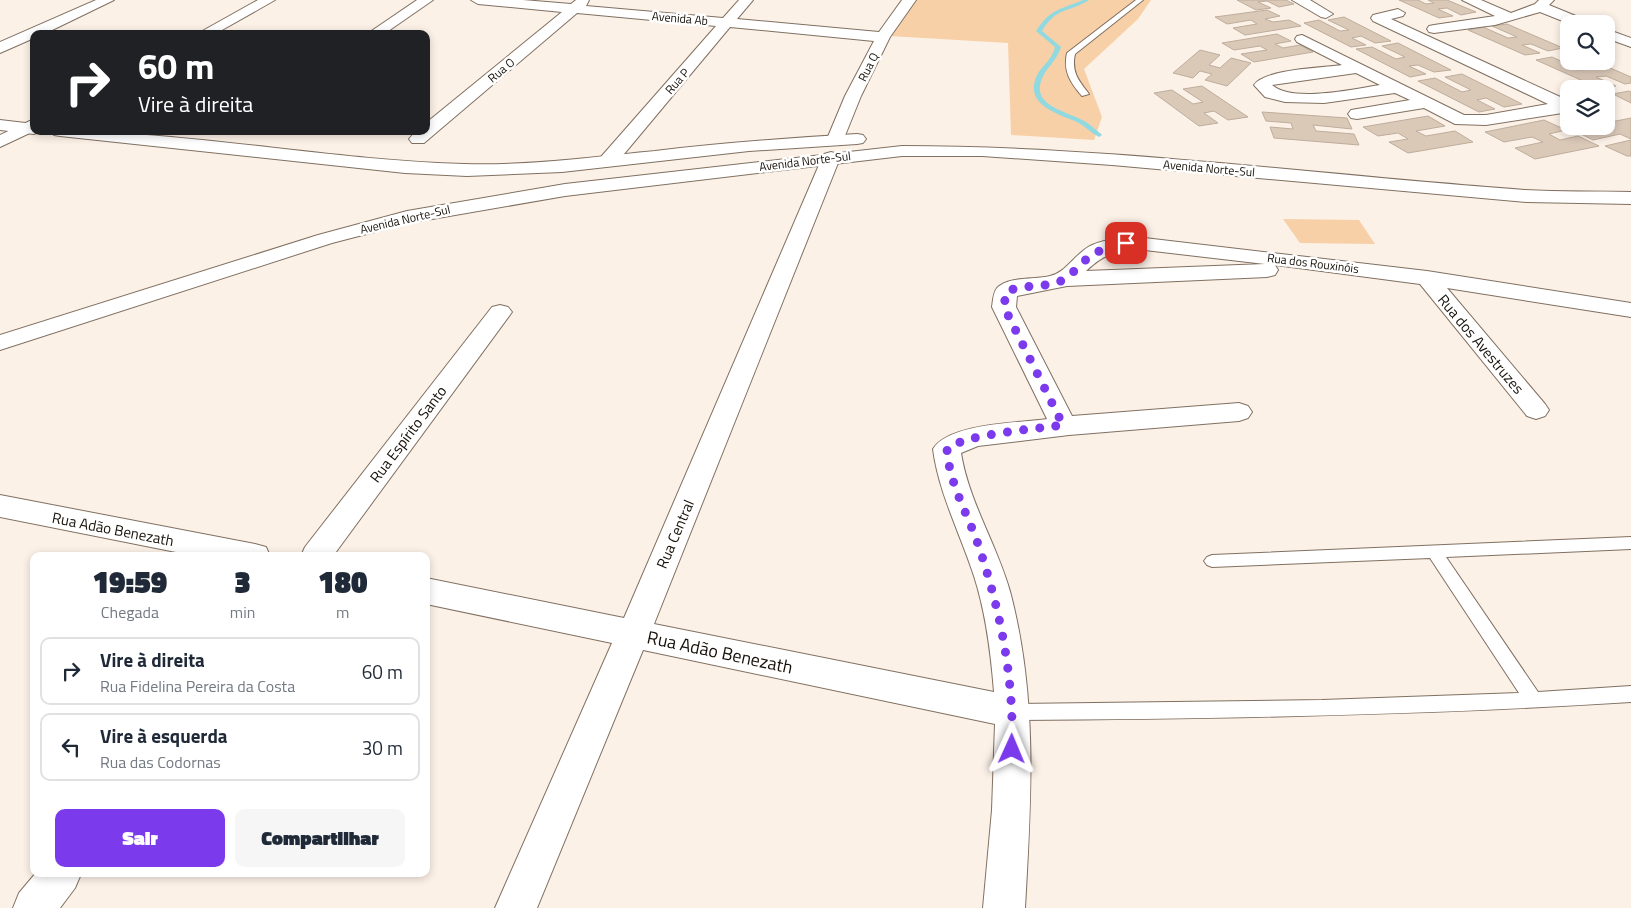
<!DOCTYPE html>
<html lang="pt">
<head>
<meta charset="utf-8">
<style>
	:root { --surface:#fff; --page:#f6f6f7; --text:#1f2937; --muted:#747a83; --line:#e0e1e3; --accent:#7c3aed }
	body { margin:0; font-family:"Titillium Web",sans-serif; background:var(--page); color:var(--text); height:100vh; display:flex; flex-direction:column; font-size:19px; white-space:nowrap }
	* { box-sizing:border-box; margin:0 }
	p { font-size:16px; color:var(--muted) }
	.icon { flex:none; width:28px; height:28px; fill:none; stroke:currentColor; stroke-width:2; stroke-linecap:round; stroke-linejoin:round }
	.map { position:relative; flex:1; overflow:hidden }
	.drawer { position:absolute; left:30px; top:552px; width:400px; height:325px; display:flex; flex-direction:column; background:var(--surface); border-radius:10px; box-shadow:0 2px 8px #0003 }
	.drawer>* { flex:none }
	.hud { position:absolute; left:30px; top:30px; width:400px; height:105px; border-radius:10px; box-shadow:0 2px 8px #0003; background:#202124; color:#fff; overflow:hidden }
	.tools { position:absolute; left:1560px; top:15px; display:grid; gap:10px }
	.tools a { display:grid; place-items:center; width:55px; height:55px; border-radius:10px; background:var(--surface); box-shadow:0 2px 8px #0003; font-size:25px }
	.pin { position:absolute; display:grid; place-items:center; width:42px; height:42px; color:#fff; margin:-21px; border-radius:10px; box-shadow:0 2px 8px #0006 }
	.me { position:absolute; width:55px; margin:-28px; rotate:1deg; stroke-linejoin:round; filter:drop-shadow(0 0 4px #0008) }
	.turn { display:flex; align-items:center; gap:18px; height:105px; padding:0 25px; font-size:22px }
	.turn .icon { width:65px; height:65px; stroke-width:2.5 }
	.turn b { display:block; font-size:35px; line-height:42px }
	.eta { display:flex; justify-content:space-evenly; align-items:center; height:85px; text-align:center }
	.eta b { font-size:30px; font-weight:800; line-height:35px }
	.cta { display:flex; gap:10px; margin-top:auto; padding:10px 25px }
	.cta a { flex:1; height:58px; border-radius:10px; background:var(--accent); color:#fff; font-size:20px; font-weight:800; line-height:58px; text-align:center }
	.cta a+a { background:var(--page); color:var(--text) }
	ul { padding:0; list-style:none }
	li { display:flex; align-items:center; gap:15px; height:68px; margin:0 10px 8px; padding:0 15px; border:2px solid var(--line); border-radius:10px }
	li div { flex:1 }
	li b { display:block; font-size:19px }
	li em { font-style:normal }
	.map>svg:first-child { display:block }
	.green { fill:#f7d0a8 }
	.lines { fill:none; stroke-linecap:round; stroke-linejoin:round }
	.stream { fill:#91d9e0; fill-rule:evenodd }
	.building { fill:#dbc9b8; stroke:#bead9c }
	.lane-casing { stroke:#807061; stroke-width:2 }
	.street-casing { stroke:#807061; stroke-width:2 }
	.secondary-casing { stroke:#807061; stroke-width:2 }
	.lane { fill:#fff; fill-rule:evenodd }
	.street { fill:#fff; fill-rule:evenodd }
	.secondary { fill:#fff; fill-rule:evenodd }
	.route { stroke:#7c3aed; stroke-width:9; stroke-dasharray:0 16.2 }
	.labels { text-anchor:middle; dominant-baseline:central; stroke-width:5; stroke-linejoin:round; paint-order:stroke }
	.far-street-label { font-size:12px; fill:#161009; stroke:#fff }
	.street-label { font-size:15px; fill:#161009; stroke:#fff }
	.near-street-label { font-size:18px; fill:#161009; stroke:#fff }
</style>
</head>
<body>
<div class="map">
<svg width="1631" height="908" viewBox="0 0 1631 908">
	<rect width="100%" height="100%" fill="#fcf1e7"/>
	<g class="green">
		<path d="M905,0H1151L1138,19L1084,69L1102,117L1094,140L1011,135L1008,43L889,36Z"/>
		<path d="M1283,219L1359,220L1375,244L1300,243Z"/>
	</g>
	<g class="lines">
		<path class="stream" d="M1083,0H1089C1069,13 1057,6 1042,31L1061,47C1057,61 1045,68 1041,81C1033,106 1066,111 1082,120C1089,123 1095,129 1101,134L1102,135L1099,137C1091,133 1085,126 1077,122C1059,114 1027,106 1035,80C1039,67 1052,61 1055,47L1036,31C1051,8 1060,10 1083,0Z"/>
	</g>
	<g class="building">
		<path d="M1237,0H1286L1294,4L1279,7L1267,1L1258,2L1271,8L1256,10Z"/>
		<path d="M1399,0H1418L1426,4L1434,3L1428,0H1447L1476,12L1461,15L1447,8L1438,9L1453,16L1439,18Z"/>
		<path d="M1267,10L1280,16L1265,19L1273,22L1289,20L1301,26L1245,35L1233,28L1257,24L1251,20L1227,24L1215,17Z"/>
		<path d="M1344,17L1391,41L1375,43L1361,36L1352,38L1366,45L1351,47L1304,23L1319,20L1340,31L1349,30L1328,20Z"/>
		<path d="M1507,24L1563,48L1548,51L1531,44L1522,45L1540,53L1525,55L1468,30L1483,27L1508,38L1517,37L1492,26Z"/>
		<path d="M1277,34L1291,41L1275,44L1283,48L1300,45L1313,52L1254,62L1241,54L1267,50L1260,46L1234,50L1222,43Z"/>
		<path d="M1398,43L1451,70L1434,72L1418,65L1409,66L1426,74L1410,77L1356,49L1372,47L1396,59L1405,57L1382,46Z"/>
		<path d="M1200,50L1220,55L1209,65L1220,68L1231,58L1251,63L1227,86L1205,80L1212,74L1200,71L1193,78L1173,73Z"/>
		<path d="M1552,57L1581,70L1589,68L1573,61H1594L1631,77V83L1625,84L1606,76L1596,77L1616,86L1601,89L1536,60Z"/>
		<path d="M1462,74L1522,104L1504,107L1486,98L1477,100L1495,109L1479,112L1418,81L1435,78L1462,92L1471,90L1445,77Z"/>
		<path d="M1202,86L1248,117L1228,120L1214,111L1204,113L1218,123L1199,126L1154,93L1172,90L1193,104L1203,102L1183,89Z"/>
		<path d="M1629,91L1631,92V103L1613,94Z"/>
		<path d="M1262,112L1347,118L1352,129L1313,125L1316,131L1354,134L1359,145L1274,138L1270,127L1293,129L1291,123L1266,121Z"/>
		<path d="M1428,116L1445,126L1416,131L1426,136L1455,131L1473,142L1408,153L1389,142L1408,139L1398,133L1378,136L1363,127Z"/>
		<path d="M1631,118V139L1620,134L1593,140L1573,130L1606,126V123Z"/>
		<path d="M1544,120L1566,130L1549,134L1560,140L1578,136L1599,146L1535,159L1515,148L1543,142L1532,137L1504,142L1485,132Z"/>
		<path d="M1631,140V156H1627L1605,146Z"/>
	</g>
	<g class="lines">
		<defs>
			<g id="lane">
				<path d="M1136,0H1143L1075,54C1071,72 1079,81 1089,94L1082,96C1070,82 1063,71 1067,53Z"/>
				<path d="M1631,537V549L1446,557L1538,692L1631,686V702C1426,715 1219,719 1013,720L1007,718L1004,712L1007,706L1013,704L1322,700L1519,693L1430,558L1212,567L1207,565L1204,561L1207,557L1212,555Z"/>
			</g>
			<g id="street">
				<path d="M96,0H114L44,34H34V38L0,53V42Z"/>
				<path d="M258,0H275L215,34H197Z"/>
				<path d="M417,0H433L384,34H367Z"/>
				<path d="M471,0H523L571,4L576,0H589L586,6L723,18L739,0H753L737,19L879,32L902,0H916L890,37L861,96L842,143H830L827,139L845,96L874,41L730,27L614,166H600L598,162L600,158L716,26L577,13L424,143H412L409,139C414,132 418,131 426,131V123L562,12L478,4Z"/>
				<path d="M1292,0H1310L1333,14L1326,18L1321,17Z"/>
				<path d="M1462,0H1481L1511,13L1535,4L1539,0H1554L1549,5L1588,21L1590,24H1570L1540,12L1495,25L1434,33L1429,32L1427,29L1429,26L1434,25L1495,16Z"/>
				<path d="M1398,9L1405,13L1403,16L1391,19L1569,101V112L1486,125L1455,124L1424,108L1357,119L1351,118L1348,114L1351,110L1410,100L1395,93L1324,103L1285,102L1265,97L1254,85C1265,69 1322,68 1342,65L1297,42L1295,39L1297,36L1302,35L1464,115H1486L1548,104L1373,21L1371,18L1373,15ZM1356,73L1380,85C1354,89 1292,103 1272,85Z"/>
				<path d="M1606,29L1631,38V47L1606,38Z"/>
				<path d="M34,119V131L0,147V135Z"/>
				<path d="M831,152L838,154L840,158L654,624L994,692C991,654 986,613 974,576C960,533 939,494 933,449C949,423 1019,423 1047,419L992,307C993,301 993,293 997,288C1009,276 1034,280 1050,276C1064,273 1072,259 1084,250C1098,239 1119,239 1136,237L1427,271L1631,303V317L1447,288L1545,404L1549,410L1545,416L1536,419L1527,416L1420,284L1269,264L1275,265L1278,270L1275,275L1267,277L1067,286L1017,296L1016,307L1072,416L1239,403L1248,406L1252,412L1248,418L1239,421L1069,435L978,446L961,453C969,503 998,546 1011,595C1038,700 1031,801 1025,908H983L992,810L995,724L643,650L537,908H495L612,643L426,604V578L624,618L822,158L824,154ZM1136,249L1265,264L1086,271C1104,254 1112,253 1136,249Z"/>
				<path d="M500,305L508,307L512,312L333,556H301L305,547L492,307Z"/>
				<path d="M0,495L255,544L266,547L270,556H196L0,517Z"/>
				<path d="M35,874H81L75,888L60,908H13L19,893Z"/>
			</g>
			<g id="secondary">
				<path d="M0,120L34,124V131H41L34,134L0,130Z"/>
				<path d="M51,131C190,131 326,160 464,164C527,166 592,157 655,151C722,143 789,138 857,134L863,135L866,139L863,143L857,144L749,151L562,172L467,176L405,173L60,136L54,135Z"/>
				<path d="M902,146C1110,146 1317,175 1525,190C1560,192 1596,191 1631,192V204L1527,202L1112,165L982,156H902L868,160L565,196L409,223L332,243L0,350V335L318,235L407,211L565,184Z"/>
			</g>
		</defs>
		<use href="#lane" class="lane-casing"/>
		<use href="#street" class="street-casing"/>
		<use href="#secondary" class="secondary-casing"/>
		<use href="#lane" class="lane"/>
		<use href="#street" class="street"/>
		<use href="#secondary" class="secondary"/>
	</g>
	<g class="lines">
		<path class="route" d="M1012,749C1014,679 1001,613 979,547C968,514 949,484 947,449C964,434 1037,429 1063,425L1004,307L1006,292C1024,283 1045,289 1063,280C1070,276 1075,270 1081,264C1095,251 1108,246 1126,243"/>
	</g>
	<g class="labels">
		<g class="far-street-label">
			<text transform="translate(680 18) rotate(5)">Avenida Ab</text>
			<text transform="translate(868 67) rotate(-63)">Rua Q</text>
			<text transform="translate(501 70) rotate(-40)">Rua O</text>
			<text transform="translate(677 81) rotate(-49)">Rua P</text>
			<text transform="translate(805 161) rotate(-7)">Avenida Norte-Sul</text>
			<text transform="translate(1209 168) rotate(5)">Avenida Norte-Sul</text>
			<text transform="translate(405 219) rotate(-13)">Avenida Norte-Sul</text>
			<text transform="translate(1313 263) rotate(7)">Rua dos Rouxinóis</text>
		</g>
		<g class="street-label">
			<text transform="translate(1481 344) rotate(50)">Rua dos Avestruzes</text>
			<text transform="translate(408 434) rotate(-53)">Rua Espírito Santo</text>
			<text transform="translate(113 529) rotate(11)">Rua Adão Benezath</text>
			<text transform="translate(675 534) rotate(-67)">Rua Central</text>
		</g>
		<g class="near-street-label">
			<text transform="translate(720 652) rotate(12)">Rua Adão Benezath</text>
		</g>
	</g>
</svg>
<div class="tools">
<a><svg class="icon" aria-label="search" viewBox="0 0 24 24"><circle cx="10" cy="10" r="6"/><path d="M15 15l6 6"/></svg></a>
<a><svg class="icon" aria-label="layers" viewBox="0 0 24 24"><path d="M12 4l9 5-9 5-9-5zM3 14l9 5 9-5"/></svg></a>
</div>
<div class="pin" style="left:1126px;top:243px;background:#d93025"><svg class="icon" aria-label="arrive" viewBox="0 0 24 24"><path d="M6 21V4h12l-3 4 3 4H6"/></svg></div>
<svg class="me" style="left:1012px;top:749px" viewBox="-20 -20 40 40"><path d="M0-17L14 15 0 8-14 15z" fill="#7c3aed" stroke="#fff" stroke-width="4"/></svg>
<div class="hud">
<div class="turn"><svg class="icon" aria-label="right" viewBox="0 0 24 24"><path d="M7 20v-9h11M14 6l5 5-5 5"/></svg><div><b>60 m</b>Vire à direita</div></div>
</div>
<section class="drawer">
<div class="eta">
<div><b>19:59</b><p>Chegada</p></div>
<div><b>3</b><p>min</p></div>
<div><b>180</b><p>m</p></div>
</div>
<ul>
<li><svg class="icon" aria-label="right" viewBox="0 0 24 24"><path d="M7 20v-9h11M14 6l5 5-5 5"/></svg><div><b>Vire à direita</b><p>Rua Fidelina Pereira da Costa</p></div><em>60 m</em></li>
<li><svg class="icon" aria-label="left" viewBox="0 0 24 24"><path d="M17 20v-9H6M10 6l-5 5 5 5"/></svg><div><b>Vire à esquerda</b><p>Rua das Codornas</p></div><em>30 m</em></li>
</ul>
<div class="cta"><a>Sair</a><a>Compartilhar</a></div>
</section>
</div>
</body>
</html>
